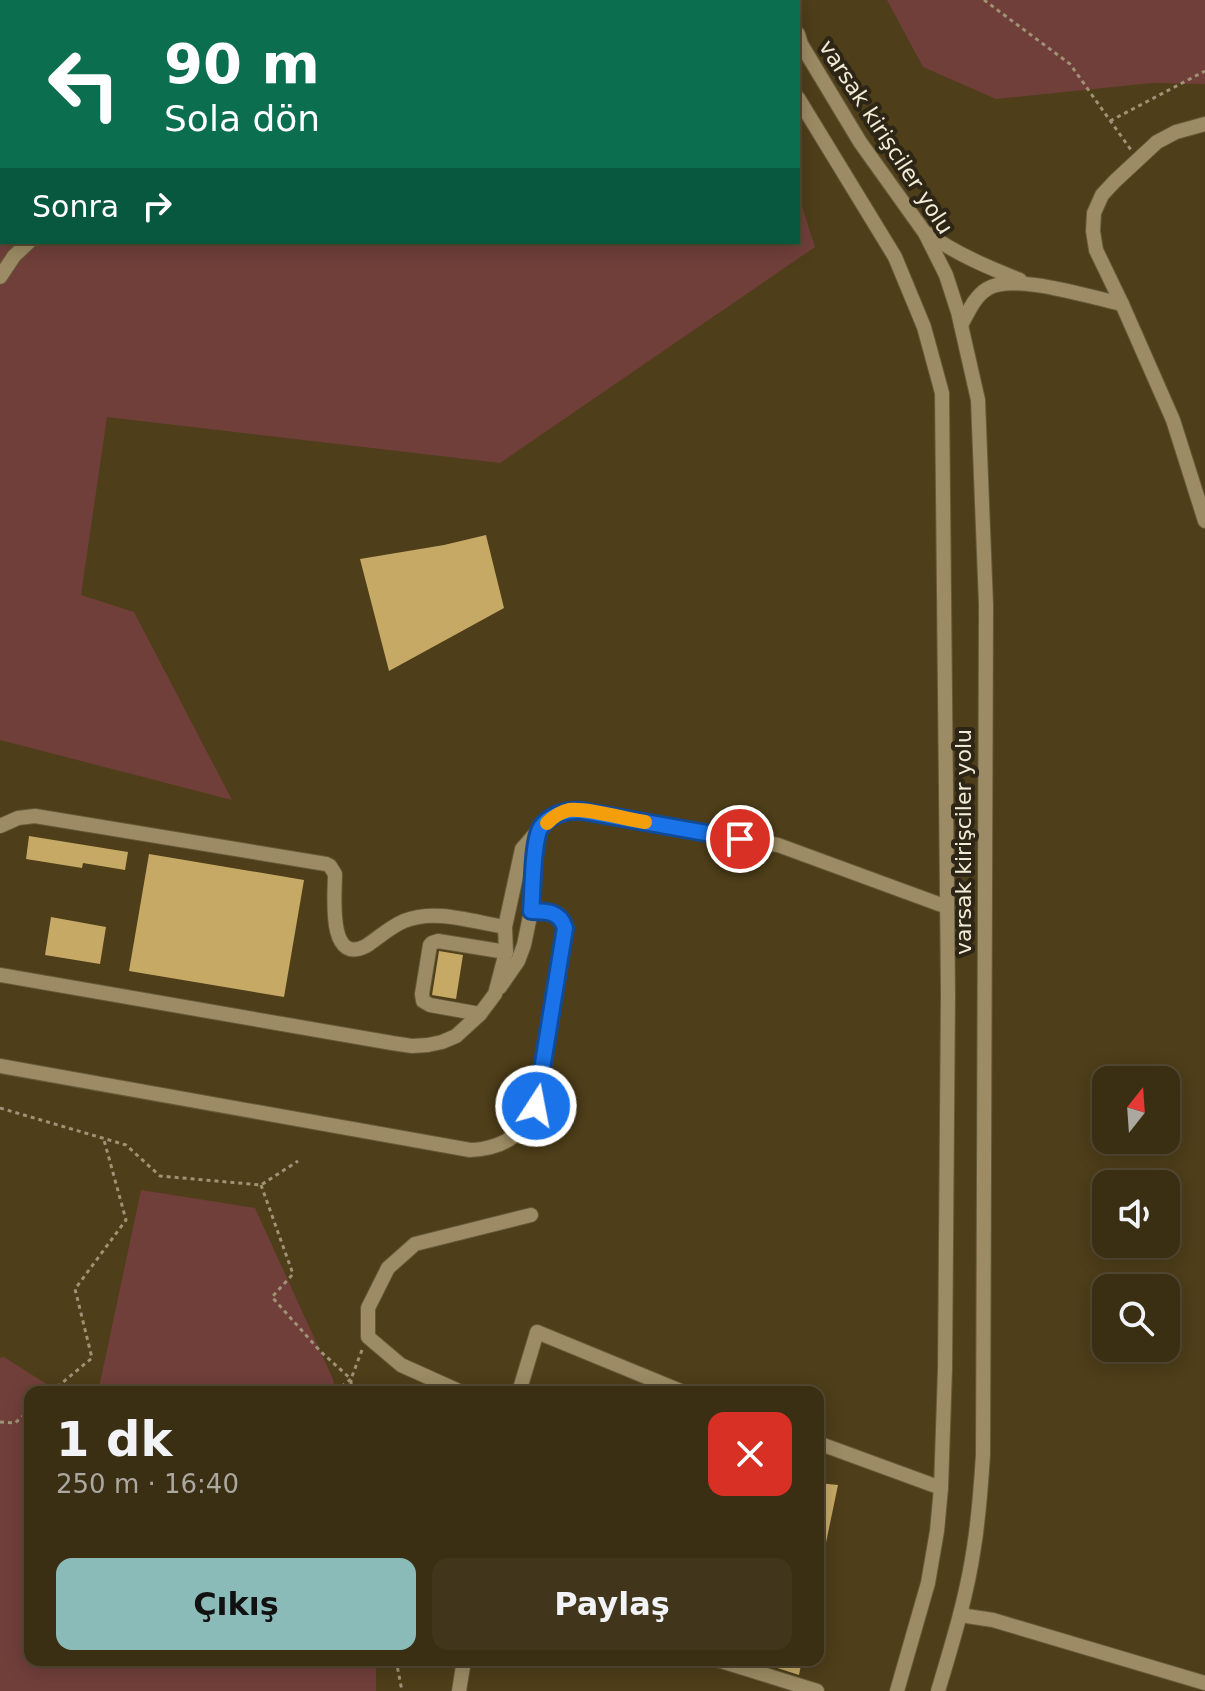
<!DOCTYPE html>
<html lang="tr">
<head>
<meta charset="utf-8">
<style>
	:root { --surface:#3a2e13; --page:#41361c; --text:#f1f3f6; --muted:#aba8a0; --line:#544a33; --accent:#8bbbb9 }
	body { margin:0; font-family:"DejaVu Sans",sans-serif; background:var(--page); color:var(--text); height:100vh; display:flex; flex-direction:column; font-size:30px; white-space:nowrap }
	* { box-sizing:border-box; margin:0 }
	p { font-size:26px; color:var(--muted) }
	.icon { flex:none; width:44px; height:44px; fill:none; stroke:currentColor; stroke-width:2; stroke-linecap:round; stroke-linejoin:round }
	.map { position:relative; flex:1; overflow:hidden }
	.side { position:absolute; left:24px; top:1386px; width:800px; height:280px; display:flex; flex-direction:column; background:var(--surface); border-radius:16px; box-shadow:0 4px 20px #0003,0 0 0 2px var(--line) }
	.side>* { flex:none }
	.top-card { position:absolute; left:0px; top:0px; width:800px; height:244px; box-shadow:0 4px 20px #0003,0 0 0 2px var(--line); background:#0b6e4f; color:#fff; overflow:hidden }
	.needle { width:52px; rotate:17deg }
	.fabs { position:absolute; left:1092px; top:1066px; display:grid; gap:16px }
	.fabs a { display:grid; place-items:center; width:88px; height:88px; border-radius:16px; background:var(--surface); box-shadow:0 4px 20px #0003,0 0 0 2px var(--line); font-size:40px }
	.pin { position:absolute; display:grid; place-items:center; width:68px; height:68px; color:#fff; margin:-34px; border:4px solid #fff; border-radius:50%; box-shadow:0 2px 8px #0007 }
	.me { position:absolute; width:88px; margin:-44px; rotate:11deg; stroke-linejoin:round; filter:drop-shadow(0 0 6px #0008) }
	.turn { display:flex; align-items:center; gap:28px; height:168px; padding:0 32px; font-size:36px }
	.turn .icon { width:104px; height:104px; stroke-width:2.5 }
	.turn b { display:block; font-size:56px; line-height:68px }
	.then { display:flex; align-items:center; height:76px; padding:0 32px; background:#0003; gap:16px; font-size:30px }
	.round { display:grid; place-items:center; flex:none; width:84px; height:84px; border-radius:16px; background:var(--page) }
	.headline { display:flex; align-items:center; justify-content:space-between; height:136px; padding:0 32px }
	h1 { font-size:48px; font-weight:600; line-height:60px }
	.cta { display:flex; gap:16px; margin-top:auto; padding:16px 32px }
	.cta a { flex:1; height:92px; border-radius:16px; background:var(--accent); color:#111; font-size:32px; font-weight:600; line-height:92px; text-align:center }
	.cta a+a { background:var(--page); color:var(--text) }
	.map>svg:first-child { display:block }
	.green { fill:#703f3a }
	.building { fill:#c7a966 }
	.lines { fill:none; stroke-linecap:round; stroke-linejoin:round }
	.minor-casing { stroke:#655938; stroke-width:16 }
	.path { stroke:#9f9275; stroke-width:3; stroke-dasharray:4 4; stroke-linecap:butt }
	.minor { stroke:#9c8b64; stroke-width:14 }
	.route-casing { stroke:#114b97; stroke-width:20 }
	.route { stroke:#1a73e8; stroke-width:14 }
	.slow { stroke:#f59e0b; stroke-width:14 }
	.labels { text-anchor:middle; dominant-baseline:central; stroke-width:8; stroke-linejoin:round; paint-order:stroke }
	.street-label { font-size:22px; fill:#f5ecd7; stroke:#2d2617 }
</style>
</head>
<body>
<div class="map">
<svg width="1205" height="1691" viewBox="0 0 1205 1691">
	<rect width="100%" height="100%" fill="#4e3e19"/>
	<g class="green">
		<path d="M0,0H735V2H2V242H798V194L815,247L500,463L107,417L81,595L134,612L232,800L0,740Z"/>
		<path d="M887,0H1205V84L1152,83L996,99L923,67Z"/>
		<path d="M141,1190L255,1208L333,1379L336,1392H98Z"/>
		<path d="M4,1357L59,1392H30V1660H376V1691H0V1358Z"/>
	</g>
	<g class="building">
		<path d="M486,535L504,608L389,671L360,559L444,545Z"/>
		<path d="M29,836L128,852L125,870L83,863L82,868L26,859Z"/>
		<path d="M149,854L304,880L284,997L129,971Z"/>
		<path d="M51,917L106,927L100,964L45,955Z"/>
		<path d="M439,951L463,955L456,999L432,995Z"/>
		<path d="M818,1483L838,1485L823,1557L818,1556Z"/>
		<path d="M753,1660H802L799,1675Z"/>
	</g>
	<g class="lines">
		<defs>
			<g id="minor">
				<path d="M70,0L75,2"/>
				<path d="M763,0V2"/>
				<path d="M789,0L790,2"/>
				<path d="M29,2L34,0"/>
				<path d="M0,17L2,16"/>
				<path d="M798,34L801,44L860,142L925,233L946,275L958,312L978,400L986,605L983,1455C981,1486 979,1516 974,1547C967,1596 952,1644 938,1691"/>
				<path d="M798,98L895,257L924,327L942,393L948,994L945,1369L941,1488L937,1531L928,1583L897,1691"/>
				<path d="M1205,124L1176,132L1157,142L1115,181L1102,195L1094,213L1093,231L1096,250L1122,304L1173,420L1205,521"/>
				<path d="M928,234C957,254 987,267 1020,280"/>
				<path d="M0,277L14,256L29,242"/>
				<path d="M961,325C968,313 974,297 987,289C1013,272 1092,298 1122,304"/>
				<path d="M0,826L18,818L35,816L326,864L330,866L335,874C335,894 327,966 366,946C378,938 390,927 404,921C435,908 473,922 505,927"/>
				<path d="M0,975L392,1043L412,1046L428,1045L442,1042L456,1036L480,1014L495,994L506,952L505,927L522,849L540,828L558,814L568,810L582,811L778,845L947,907"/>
				<path d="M500,987L518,961L524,945L531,911L535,854L540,828"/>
				<path d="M480,1014L430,1005L423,1001L422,994L430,945L432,943L438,941L506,952"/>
				<path d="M0,1066L470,1150C501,1149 524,1135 536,1106L565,928C560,911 546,911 531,911"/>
				<path d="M461,1392L401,1365L368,1337V1308L388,1268L415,1244L531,1215"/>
				<path d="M519,1392L537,1332L683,1392"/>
				<path d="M818,1443L941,1488"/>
				<path d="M960,1615L993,1620L1205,1683"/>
				<path d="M718,1660L817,1691"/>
				<path d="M459,1691L464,1660"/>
			</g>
		</defs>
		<use href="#minor" class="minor-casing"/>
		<g class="path">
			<path d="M984,0L1070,64L1131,150"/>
			<path d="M160,2L162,0"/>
			<path d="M1110,121L1205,71"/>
			<path d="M0,1108L126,1145L160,1176L261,1185L298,1161"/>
			<path d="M261,1185L293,1274L272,1297L320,1351L351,1379L335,1392"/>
			<path d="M51,1392L92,1358L75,1289L126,1220L104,1140"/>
			<path d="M351,1392V1379L362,1350"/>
			<path d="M0,1422L15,1423L30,1410"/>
			<path d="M396,1660L402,1691"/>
		</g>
		<use href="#minor" class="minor"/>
	</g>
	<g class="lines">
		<defs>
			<path id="route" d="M536,1106L565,928C560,911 546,911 531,911C533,893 532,841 541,827C550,814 567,810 582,811L740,839"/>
		</defs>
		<use href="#route" class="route-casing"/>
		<use href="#route" class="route"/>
		<path class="slow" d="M547,823C553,817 560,812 569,810C588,808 625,819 645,822"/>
	</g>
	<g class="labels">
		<g class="street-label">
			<text transform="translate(886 137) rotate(57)">varsak kirişciler yolu</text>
			<text transform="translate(963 842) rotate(-90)">varsak kirişciler yolu</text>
		</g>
	</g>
</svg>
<div class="fabs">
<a><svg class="needle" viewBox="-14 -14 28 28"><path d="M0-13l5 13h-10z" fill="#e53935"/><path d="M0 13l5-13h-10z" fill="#aba8a0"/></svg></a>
<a><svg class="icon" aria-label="sound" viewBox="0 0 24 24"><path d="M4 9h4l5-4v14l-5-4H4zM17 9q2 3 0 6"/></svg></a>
<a><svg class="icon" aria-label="search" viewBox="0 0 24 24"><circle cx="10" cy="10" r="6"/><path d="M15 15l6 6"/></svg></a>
</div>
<div class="pin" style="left:740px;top:839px;background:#d93025"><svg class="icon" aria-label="arrive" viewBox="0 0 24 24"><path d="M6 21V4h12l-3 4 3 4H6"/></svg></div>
<svg class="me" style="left:536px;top:1106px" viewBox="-20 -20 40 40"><circle r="17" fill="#1a73e8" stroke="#fff" stroke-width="3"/><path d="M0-11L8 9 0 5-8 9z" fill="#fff"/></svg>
<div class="top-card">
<div class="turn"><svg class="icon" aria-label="left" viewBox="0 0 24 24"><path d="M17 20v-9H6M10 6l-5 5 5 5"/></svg><div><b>90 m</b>Sola dön</div></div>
<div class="then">Sonra<svg class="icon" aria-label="right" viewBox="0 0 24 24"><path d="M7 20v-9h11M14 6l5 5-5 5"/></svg></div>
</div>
<section class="side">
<div class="headline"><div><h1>1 dk</h1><p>250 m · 16:40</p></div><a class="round" style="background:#d93025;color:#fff"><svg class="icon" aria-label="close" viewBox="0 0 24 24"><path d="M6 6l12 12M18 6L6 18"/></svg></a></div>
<div class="cta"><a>Çıkış</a><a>Paylaş</a></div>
</section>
</div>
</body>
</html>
